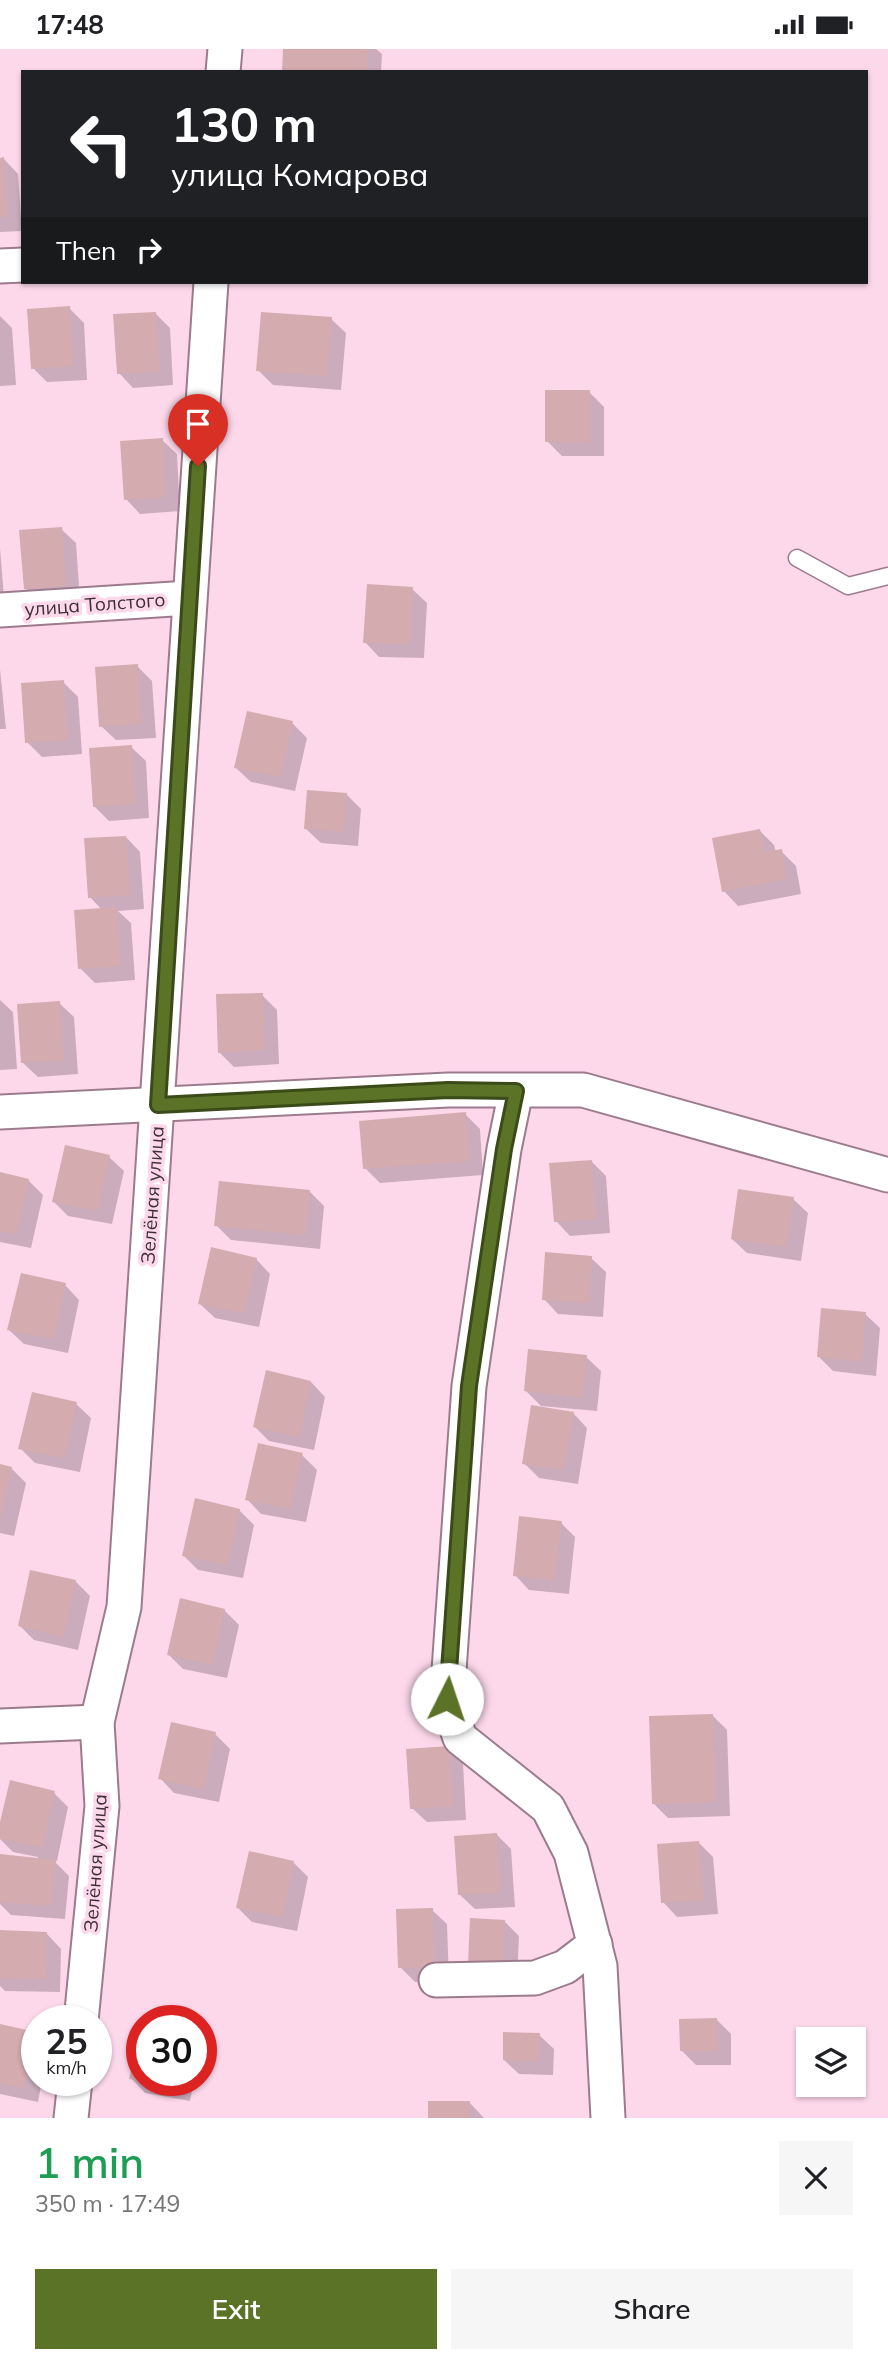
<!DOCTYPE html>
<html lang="en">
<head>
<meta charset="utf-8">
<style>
	:root { --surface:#fff; --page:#f6f6f6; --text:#202124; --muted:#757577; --accent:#5a7326 }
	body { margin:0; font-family:Mulish,sans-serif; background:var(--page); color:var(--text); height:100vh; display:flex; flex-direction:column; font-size:26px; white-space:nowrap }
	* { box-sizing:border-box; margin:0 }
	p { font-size:23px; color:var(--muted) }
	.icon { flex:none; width:38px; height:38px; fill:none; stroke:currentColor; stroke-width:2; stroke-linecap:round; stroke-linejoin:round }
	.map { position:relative; height:2069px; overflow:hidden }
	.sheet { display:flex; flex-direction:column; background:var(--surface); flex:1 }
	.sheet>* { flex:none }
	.banner { position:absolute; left:21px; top:21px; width:847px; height:214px; border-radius:0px; box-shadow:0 2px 5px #0004; background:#202124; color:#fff; overflow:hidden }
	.controls { position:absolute; left:796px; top:1978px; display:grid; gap:14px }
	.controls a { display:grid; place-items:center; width:70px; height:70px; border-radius:0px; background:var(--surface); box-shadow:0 2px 5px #0004; font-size:35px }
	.speed { position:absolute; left:21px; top:1956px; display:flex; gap:14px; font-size:35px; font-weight:700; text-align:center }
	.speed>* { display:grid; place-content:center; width:91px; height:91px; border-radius:50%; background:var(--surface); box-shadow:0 2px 5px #0004; line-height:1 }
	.speed small { font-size:18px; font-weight:400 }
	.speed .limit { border:10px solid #d22; background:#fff; color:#111 }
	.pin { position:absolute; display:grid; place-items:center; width:60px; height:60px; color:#fff; margin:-72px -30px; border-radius:50% 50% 50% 0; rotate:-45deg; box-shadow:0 0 7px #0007 }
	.pin .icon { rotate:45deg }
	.me { position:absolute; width:77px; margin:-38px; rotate:4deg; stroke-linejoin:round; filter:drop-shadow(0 0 5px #0008) }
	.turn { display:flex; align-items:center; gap:24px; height:147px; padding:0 35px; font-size:32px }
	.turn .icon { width:91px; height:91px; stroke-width:2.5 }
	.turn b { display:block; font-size:49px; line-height:60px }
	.then { display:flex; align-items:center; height:66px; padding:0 35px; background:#0003; gap:14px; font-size:26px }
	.round { display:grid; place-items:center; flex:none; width:74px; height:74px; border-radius:0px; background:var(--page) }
	.summary { display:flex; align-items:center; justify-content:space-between; height:119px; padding:0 35px }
	h1 { font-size:42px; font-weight:600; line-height:52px; color:#1e9e55 }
	.primary-button { display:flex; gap:14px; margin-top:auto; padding:14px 35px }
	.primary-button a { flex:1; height:80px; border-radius:0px; background:var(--accent); color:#fff; font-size:28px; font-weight:600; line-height:80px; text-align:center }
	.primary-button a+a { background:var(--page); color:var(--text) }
	.status { display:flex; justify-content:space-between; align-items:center; height:49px; padding:0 35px; background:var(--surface); direction:ltr }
	.status svg { height:19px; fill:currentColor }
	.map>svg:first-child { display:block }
	.shadow { fill:#0003 }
	.building { fill:#d4abae }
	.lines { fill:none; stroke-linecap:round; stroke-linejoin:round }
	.lane-casing { stroke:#9c7b8d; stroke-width:19 }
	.street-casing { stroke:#9c7b8d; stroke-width:37 }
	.lane { stroke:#fff; stroke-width:16 }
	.street { stroke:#fff; stroke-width:33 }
	.route-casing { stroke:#3a4b19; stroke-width:18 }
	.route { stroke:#5a7326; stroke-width:12 }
	.labels { text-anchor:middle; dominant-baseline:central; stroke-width:7; stroke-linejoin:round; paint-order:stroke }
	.street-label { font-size:19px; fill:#3d2f37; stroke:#fdd8eb }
</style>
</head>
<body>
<div class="status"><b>17:48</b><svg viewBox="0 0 49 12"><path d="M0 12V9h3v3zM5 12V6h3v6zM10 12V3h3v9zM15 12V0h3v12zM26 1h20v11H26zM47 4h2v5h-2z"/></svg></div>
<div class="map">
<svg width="888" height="2069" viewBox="0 0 888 2069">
	<rect width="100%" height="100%" fill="#fdd8eb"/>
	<g class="shadow">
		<path d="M284,0H376L382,5L381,23H284Z"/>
		<path d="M4,110L18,125L22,182L0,183V111Z"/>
		<path d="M69,259L84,274L87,331L47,333L33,319Z"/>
		<path d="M155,264L170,279L173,336L133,339L119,324Z"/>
		<path d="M0,267L12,279L16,336L0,337Z"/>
		<path d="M331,270L346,284L341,341L273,336L258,321Z"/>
		<path d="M589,343L604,358V407H562L547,392Z"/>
		<path d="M162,391L177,405L180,462L140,465L126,450Z"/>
		<path d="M61,480L76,494L80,551L40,554L25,539Z"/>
		<path d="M0,499L4,549H0Z"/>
		<path d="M412,540L427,554L424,609L379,608L365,593Z"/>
		<path d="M137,617L152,632L156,689L116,691L101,677Z"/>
		<path d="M0,620L6,680H0Z"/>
		<path d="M63,633L78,648L82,705L42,708L27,693Z"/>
		<path d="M292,674L307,689L295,742L251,733L236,719Z"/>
		<path d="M131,698L146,712L149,769L109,772L95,758Z"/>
		<path d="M346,745L361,760L358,797L321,794L306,780Z"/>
		<path d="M760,782L774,796L776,803L781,802L796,817L801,845L738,857L724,842Z"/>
		<path d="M126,788L140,803L144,860L118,862L131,874L135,931L95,934L80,919L102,861L90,848Z"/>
		<path d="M262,946L277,961L279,1015L234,1018L220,1004Z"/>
		<path d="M0,951L13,963L17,1020L0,1021Z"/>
		<path d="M59,954L74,968L78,1025L38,1028L23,1014Z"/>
		<path d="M465,1065L480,1080L483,1126L380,1134L365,1119Z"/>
		<path d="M109,1108L124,1122L112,1175L68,1167L53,1152Z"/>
		<path d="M592,1113L606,1127L610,1184L570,1187L556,1172Z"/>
		<path d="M0,1125L28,1131L43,1146L31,1199L0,1193Z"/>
		<path d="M310,1143L324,1157L320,1200L231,1191L216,1176Z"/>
		<path d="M793,1150L808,1164L801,1212L747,1204L732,1190Z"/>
		<path d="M591,1209L606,1223L603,1268L558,1265L544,1250Z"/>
		<path d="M256,1210L270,1225L259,1278L215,1269L200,1255Z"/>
		<path d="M65,1236L79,1251L68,1304L24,1295L9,1281Z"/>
		<path d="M865,1265L880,1279L876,1327L833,1322L819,1308Z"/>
		<path d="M586,1308L601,1322L597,1362L541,1357L526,1342Z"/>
		<path d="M311,1333L325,1348L314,1401L269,1392L255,1378Z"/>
		<path d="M76,1355L91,1369L80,1423L35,1414L20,1399Z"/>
		<path d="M573,1364L587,1379L578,1435L539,1429L524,1414Z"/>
		<path d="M302,1406L317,1421L306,1473L261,1465L247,1450Z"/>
		<path d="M0,1417L11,1419L26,1434L14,1487L0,1484Z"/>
		<path d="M239,1461L254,1476L243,1529L198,1521L183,1506Z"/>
		<path d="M561,1474L575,1488L569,1545L529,1541L515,1526Z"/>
		<path d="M75,1532L90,1547L78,1601L34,1591L20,1577Z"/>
		<path d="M224,1561L239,1576L227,1629L183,1620L169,1606Z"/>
		<path d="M712,1666L727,1681L730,1767L668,1769L654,1755Z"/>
		<path d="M215,1685L230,1700L219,1753L174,1744L160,1729Z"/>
		<path d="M448,1699L463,1714L466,1771L427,1773L412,1759Z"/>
		<path d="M54,1744L68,1758L57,1812L53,1811L69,1827L65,1870L11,1866L0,1855V1807L38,1810V1808L13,1803L0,1790V1781Z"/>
		<path d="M497,1786L511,1800L515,1858L475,1860L460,1846Z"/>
		<path d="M699,1794L713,1808L718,1865L677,1868L663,1853Z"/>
		<path d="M294,1814L308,1828L297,1882L252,1873L238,1859Z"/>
		<path d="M432,1861L447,1875L449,1932L415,1933L400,1918Z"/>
		<path d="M504,1872L519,1887L517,1930L485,1929Z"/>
		<path d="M0,1883L47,1885L61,1900L60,1943L5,1942L0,1937Z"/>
		<path d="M717,1971L731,1985V2016H696L682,2002Z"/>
		<path d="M0,1977L37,1987V2032H42L38,2053L0,2045Z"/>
		<path d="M539,1986L554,2000L553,2026L519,2025L504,2011Z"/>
		<path d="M131,2029L194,2032L190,2052L145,2044Z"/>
		<path d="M469,2053L484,2069H430Z"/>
	</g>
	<g class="building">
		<path d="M283,0H368L367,23H282Z"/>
		<path d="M4,108L8,168H0V109Z"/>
		<path d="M70,257L74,317L31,320L27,260Z"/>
		<path d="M156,263L160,322L117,325L113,265Z"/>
		<path d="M261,263L332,268L327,327L256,322Z"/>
		<rect x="545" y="341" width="45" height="52"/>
		<path d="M163,389L166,448L124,451L120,392Z"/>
		<path d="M62,478L67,537L24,540L19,481Z"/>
		<path d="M367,535L413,538L410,595L363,594Z"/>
		<path d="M138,615L142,675L99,678L95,618Z"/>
		<path d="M64,631L68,691L25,694L21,634Z"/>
		<path d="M247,662L293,672L281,728L234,719Z"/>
		<path d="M132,696L136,755L93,758L89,699Z"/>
		<path d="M307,741L347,744L344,783L304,780Z"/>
		<path d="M760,780L765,803L782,800L787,830L722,843L712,789Z"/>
		<path d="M126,787L131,846L88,849L84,789Z"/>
		<path d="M117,858L121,917L78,920L74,861Z"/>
		<path d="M263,944L265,1001L218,1004L216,945Z"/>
		<path d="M60,952L64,1011L21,1014L17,955Z"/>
		<path d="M466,1063L470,1112L363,1120L359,1072Z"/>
		<path d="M65,1096L110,1106L98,1162L52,1153Z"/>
		<path d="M592,1111L596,1170L554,1173L549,1114Z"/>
		<path d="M0,1123L29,1130L17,1185L0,1182Z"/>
		<path d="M219,1132L310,1141L306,1186L214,1177Z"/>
		<path d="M738,1140L794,1148L787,1198L731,1190Z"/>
		<path d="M211,1198L257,1209L244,1264L198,1255Z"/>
		<path d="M545,1203L592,1207L589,1254L542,1251Z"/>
		<path d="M21,1224L66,1234L54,1290L7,1281Z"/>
		<path d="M821,1259L866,1263L862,1313L817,1308Z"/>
		<path d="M528,1300L587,1306L583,1349L524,1342Z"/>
		<path d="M266,1321L311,1332L300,1388L253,1378Z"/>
		<path d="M32,1343L77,1353L65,1409L18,1400Z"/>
		<path d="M531,1356L574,1363L564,1421L522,1415Z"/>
		<path d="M258,1394L303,1404L291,1460L245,1451Z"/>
		<path d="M0,1415L12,1418L1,1468H0Z"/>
		<path d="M195,1449L240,1460L228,1516L182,1507Z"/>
		<path d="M519,1467L562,1472L555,1531L513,1527Z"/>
		<path d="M30,1521L76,1531L64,1588L18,1577Z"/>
		<path d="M180,1549L225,1560L213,1616L167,1606Z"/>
		<path d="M713,1665L716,1753L652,1755L649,1667Z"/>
		<path d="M171,1673L216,1683L204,1740L158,1730Z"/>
		<path d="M449,1697L453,1757L410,1760L406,1700Z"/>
		<path d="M10,1731L55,1742L43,1798L0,1790V1773Z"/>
		<path d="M497,1784L501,1844L458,1846L454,1787Z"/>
		<path d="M699,1792L704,1851L661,1854L657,1795Z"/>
		<path d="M249,1802L294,1812L283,1868L236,1859Z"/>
		<path d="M0,1805L56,1811L51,1857L0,1853Z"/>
		<path d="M433,1859L435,1918L398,1919L396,1860Z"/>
		<path d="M470,1869L505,1871L503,1916L468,1915Z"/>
		<path d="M0,1881L47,1883L46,1930L0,1929Z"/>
		<path d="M717,1969L718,2002H680L679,1970Z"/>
		<path d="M0,1975L36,1983L24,2039L0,2034Z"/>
		<path d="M141,1979H142V2032L129,2030Z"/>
		<path d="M503,1983L540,1984L539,2012L503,2011Z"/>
		<path d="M146,2032H177L176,2039Z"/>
		<rect x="428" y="2052" width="42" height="17"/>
	</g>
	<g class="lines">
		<defs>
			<path id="lane" d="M797,509L848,537L888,527"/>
			<g id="street">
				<path d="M223,23L225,0"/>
				<path d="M0,217L23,216"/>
				<path d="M0,561L189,549"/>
				<path d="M516,1042L504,1100L469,1337L447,1650L460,1689L548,1759L571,1804L600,1917L608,2069"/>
				<path d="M0,1063L448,1041H583L888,1126"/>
				<path d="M0,1677L97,1673"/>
				<path d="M436,1931L535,1929L565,1918L595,1895"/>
				<path d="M81,1972L102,1757L97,1673L124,1558L211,233"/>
				<path d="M71,2069L75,2032"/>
			</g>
		</defs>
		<use href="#lane" class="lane-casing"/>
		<use href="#street" class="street-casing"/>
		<use href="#lane" class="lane"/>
		<use href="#street" class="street"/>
	</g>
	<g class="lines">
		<defs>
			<path id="route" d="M198,417L158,1056L448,1041L516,1042L504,1100L469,1337L447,1650"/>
		</defs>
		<use href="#route" class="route-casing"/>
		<use href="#route" class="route"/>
	</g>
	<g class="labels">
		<g class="street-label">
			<text transform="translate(95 555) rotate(-4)">улица Толстого</text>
			<text transform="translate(152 1146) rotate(-86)">Зелёная улица</text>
			<text transform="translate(95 1814) rotate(-86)">Зелёная улица</text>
		</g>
	</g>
</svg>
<div class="controls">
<a><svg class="icon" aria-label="layers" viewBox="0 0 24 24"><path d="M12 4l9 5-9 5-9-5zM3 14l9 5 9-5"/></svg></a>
</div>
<div class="speed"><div>25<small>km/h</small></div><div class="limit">30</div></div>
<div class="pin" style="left:198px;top:417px;background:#d93025"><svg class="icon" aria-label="arrive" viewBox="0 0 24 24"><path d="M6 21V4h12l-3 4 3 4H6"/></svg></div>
<svg class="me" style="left:447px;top:1650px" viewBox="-20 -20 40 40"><circle r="19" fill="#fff"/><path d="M0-13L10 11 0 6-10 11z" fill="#5a7326"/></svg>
<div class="banner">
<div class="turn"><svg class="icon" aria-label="left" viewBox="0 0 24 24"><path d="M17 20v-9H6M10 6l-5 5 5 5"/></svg><div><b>130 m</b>улица Комарова</div></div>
<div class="then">Then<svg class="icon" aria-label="right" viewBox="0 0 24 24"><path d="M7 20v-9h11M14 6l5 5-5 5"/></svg></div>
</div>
</div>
<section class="sheet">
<div class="summary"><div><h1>1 min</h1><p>350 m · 17:49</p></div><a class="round"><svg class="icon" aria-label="close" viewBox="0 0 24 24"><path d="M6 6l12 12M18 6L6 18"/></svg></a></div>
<div class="primary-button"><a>Exit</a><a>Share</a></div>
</section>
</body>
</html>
